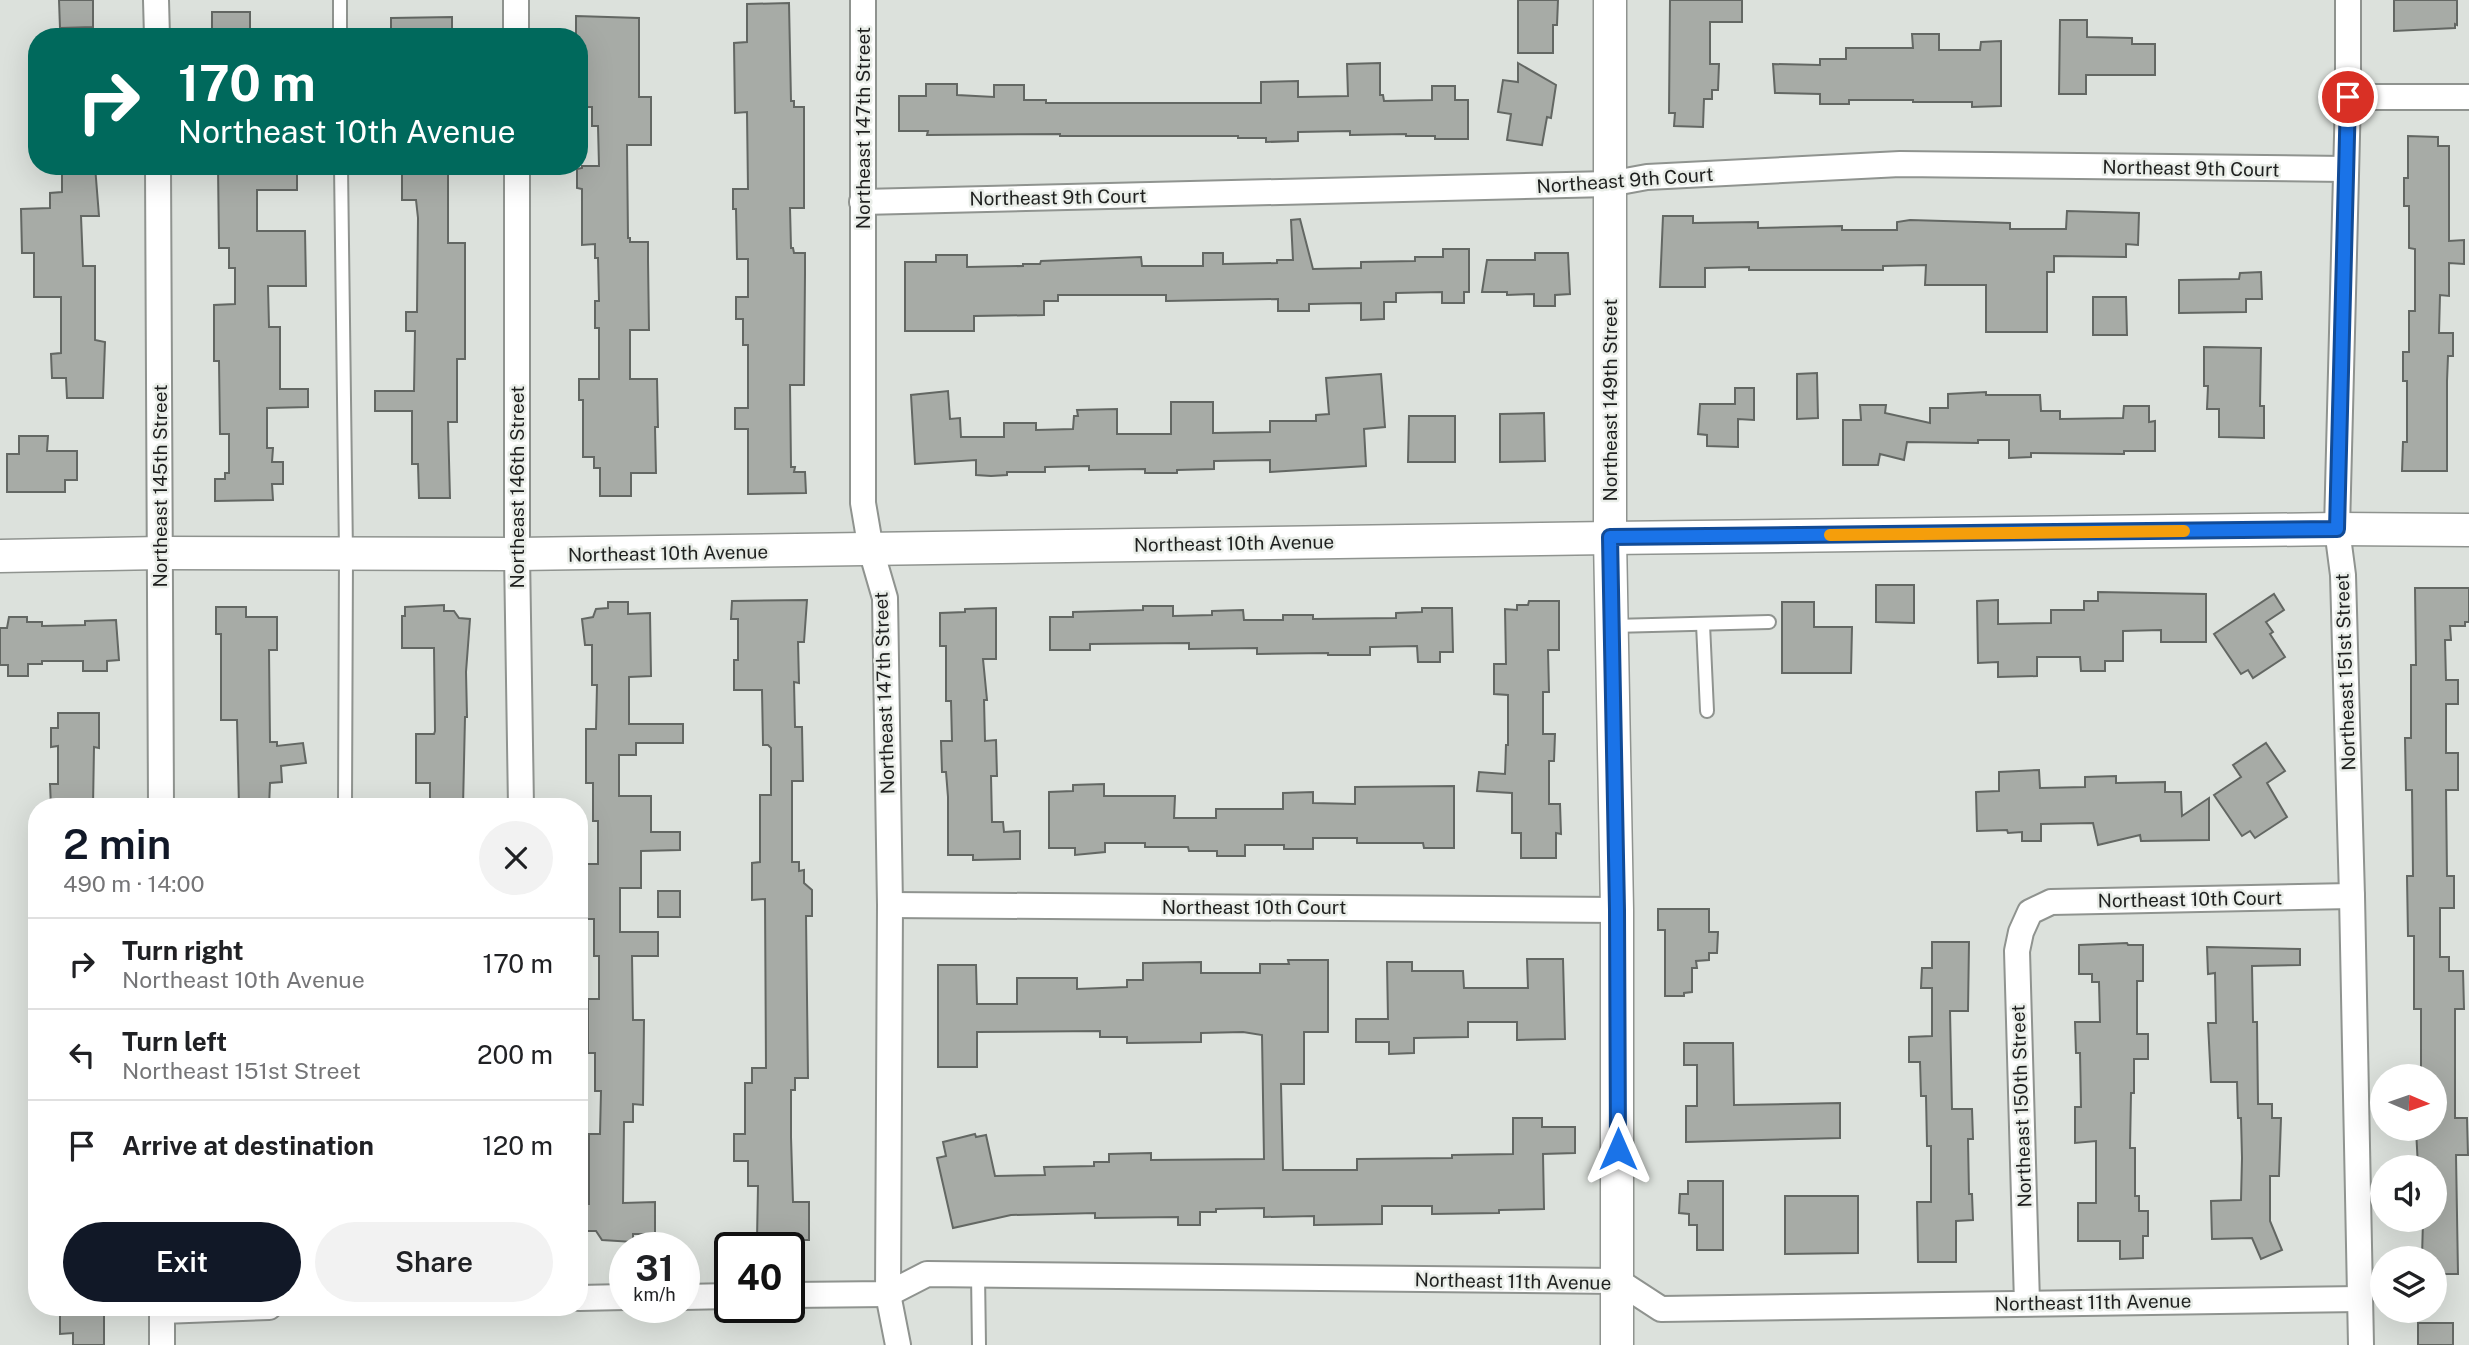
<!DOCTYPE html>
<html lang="en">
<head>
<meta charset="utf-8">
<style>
	:root { --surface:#fff; --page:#f2f2f2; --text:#202124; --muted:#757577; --line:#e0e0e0; --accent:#111827 }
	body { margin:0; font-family:"Public Sans",sans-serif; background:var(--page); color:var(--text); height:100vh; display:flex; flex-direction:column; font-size:26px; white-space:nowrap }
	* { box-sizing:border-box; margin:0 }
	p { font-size:23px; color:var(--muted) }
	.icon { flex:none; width:38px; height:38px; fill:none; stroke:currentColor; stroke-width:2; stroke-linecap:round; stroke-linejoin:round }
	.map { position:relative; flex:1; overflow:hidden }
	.side { position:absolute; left:28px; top:798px; width:560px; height:518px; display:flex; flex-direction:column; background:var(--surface); border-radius:28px; box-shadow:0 7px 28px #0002 }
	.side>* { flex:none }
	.top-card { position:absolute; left:28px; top:28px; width:560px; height:147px; border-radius:28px; box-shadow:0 7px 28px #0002; background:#00695c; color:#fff; overflow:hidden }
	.needle { width:46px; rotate:92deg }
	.tools { position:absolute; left:2370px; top:1064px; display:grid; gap:14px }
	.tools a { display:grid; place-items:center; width:77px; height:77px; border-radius:50%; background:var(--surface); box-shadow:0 7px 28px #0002; font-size:35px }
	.speed { position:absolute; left:609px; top:1232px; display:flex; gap:14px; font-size:35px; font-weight:700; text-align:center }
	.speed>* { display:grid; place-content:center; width:91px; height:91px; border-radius:50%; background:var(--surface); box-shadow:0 7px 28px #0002; line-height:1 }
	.speed small { font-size:18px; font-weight:400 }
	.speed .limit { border:4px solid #111; border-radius:10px; background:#fff; color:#111 }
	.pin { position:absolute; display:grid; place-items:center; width:60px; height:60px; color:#fff; margin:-30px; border:4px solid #fff; border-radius:50%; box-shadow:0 2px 7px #0007 }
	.me { position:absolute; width:77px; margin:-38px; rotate:0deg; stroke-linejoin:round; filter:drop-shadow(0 0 5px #0008) }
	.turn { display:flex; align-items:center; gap:24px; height:147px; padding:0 35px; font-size:32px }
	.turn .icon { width:91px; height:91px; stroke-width:2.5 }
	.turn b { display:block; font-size:49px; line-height:60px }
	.round { display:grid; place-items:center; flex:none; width:74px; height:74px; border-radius:37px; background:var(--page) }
	.head { display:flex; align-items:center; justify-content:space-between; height:119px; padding:0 35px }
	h1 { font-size:42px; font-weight:600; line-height:52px; color:var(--accent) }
	.cta { display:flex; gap:14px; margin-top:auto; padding:14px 35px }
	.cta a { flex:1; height:80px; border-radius:42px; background:var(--accent); color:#fff; font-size:28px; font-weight:600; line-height:80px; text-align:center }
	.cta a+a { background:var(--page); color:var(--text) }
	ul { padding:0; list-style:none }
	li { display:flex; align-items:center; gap:21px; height:91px; padding:0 35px; border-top:2px solid var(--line) }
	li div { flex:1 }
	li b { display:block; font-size:26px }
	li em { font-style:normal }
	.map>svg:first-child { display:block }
	.building { fill:#a7aba6; stroke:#636763; stroke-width:2 }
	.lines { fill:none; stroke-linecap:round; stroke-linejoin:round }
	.service-casing { stroke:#8f938f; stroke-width:16 }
	.minor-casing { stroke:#8f938f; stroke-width:28 }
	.tertiary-casing { stroke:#8f938f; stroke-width:35 }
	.service { stroke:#fff; stroke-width:12 }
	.minor { stroke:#fff; stroke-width:24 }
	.tertiary { stroke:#fff; stroke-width:32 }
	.route-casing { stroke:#114b97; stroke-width:18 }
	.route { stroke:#1a73e8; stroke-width:12 }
	.slow { stroke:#f59e0b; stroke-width:12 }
	.labels { text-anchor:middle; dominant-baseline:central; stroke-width:5; stroke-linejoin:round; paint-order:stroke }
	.street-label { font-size:19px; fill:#1f201f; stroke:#eaeee9 }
</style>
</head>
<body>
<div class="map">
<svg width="2469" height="1345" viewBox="0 0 2469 1345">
	<rect width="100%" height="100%" fill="#dce1dc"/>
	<g class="building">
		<path d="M59,0H93V27L60,28Z"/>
		<path d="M1518,0H1558L1557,25H1553V53H1518Z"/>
		<path d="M1670,0H1742V22H1710V64H1719L1718,90H1712V99H1704L1703,127L1674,126L1675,113H1669Z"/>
		<path d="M2394,0H2457V25L2455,24V28L2394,31Z"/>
		<path d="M789,3L791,101H794V107H804V208H790L791,248H793L794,253H805V274L804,385H790L791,467H795L794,472H805L806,493L748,494V429H735V408H748V345H743V319H736V297H748V259H737L736,209H733V189H748L747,112L735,113L734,43L747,42V4Z"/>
		<rect x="212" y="12" width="38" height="25"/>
		<path d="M576,16L639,18V97H651V145H627L628,238H630V242H648V261L649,330H630V379H657L658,427H655L656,473H631V496H600V468H594V457H583V400H579V379H599V328H595V301H599L598,258H595V244L582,245V189L577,188V169L582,168V166H599L598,126H592V107H579V37H576Z"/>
		<path d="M452,17V37H391V18Z"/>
		<path d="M2060,20H2087V37L2132,38V44H2155V75H2086V94H2059Z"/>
		<path d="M1912,34H1939V50H1980L1981,42L2001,41V106L1972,107V102H1913V100H1849V104H1820V94L1775,93L1773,64L1820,65V59H1846V48H1913Z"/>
		<path d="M1380,63V95H1383L1384,101L1432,100V86H1455V100H1468V139H1435V136H1406V134L1350,135V131L1298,132V141L1266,142V138H1238V136H1060V134L927,135L928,131H899V96H926V84H957V95L994,97V85H1024V100H1046V103H1261V82L1298,81V97L1348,96L1347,64Z"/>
		<path d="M1518,63L1556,85L1551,118L1547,117L1542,145L1507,140L1511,114L1498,112L1503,80L1518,82Z"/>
		<path d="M2408,136L2438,137V146H2449V241L2464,240V264L2449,263V296L2440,295L2439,333H2453V356H2448L2447,381V471H2402L2403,442H2407V381H2403V352H2409V311H2415V249L2409,248V206H2404V178H2408Z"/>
		<path d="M62,166H95L99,216H81L83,266H95V340L105,342L103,398H67L66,378H52L51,354L61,353V297H34V253H22L21,209L50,208V193L62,192Z"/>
		<path d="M218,166H297V190H257V231H305L306,286H268L269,327H280V389H308V407L267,408V448H273L272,462H283V484H272L273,500L215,501V479H225V473H229V434H220L219,361H214V305L235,304V268H229V248H219Z"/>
		<path d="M402,172H448V243H465V359H457V422H448L450,498H419L418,464H412V411H375V391H414L415,331H406V312H417L418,218L416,200H402Z"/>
		<path d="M2067,211L2139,213L2138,245L2126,244V257L2054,256V272H2047V332H1986V285H1925L1926,265L1883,266V270H1749V267L1705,268V287H1660L1663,216H1693V223L1758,222V228L1842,226V230H1897V222L1910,220L2010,223V229H2066Z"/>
		<path d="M1300,219L1313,269L1361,268V262L1415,261V257H1443V249H1469V292H1464V303H1442V292L1396,293V302H1384V319L1361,320V303L1309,304V311H1278V299L1166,301V295H1058V301H1044V315L974,316V331H905V262H936V255H967V267L1023,266V264H1040L1041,261L1141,257L1142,266H1203V253H1223V264L1277,263V260H1293L1291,220Z"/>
		<path d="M1535,253H1568L1570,294L1555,295V306H1534V294L1507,295V292H1482L1487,260H1535Z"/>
		<path d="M2261,272L2262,299H2246V312L2179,313V280L2239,279L2240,273Z"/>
		<path d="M2093,297H2126L2127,335H2093Z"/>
		<path d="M2204,347L2261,348L2260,406H2264V438L2219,437V409H2207L2208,386H2204Z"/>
		<path d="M1817,373L1818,418L1797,419V374Z"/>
		<path d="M1381,374L1385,427L1364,429L1366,466L1270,472V460L1214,461V469L1177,470V473H1145V469L1089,470V466L1045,467V472H1007V475L991,476L976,475V460L915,464L911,395L948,391L950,419L960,418L961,437H1004V423H1036V430L1073,429L1074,416H1078L1077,410L1117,409V434H1171V402H1213V433L1270,432V421H1316V415L1329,414L1326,378Z"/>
		<path d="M1735,388H1754V420L1738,419V447L1707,446V435L1698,434L1700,404H1735Z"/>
		<path d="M1986,392V395H2040L2041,411H2060V419L2123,418L2124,406H2149V422L2155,421V451H2124V454L2031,453V457L2009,458V440H1978V443L1907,442L1904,460L1880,454L1878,465H1843V420H1861L1860,405H1886L1885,413L1930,423V408H1948V394Z"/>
		<path d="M1544,413L1545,461L1500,462V414Z"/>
		<path d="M1409,416H1455V462H1408Z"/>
		<path d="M19,436H48L47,451H77V480H65V492H7V454H19Z"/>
		<path d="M1876,585H1914V623L1876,622Z"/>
		<path d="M2415,588H2469V622H2465V626H2450L2451,640H2445L2446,680H2458V704H2446V753H2458V790H2446L2447,876H2454V908H2440V957H2449V971H2463L2464,1009H2455V1118H2467L2468,1155H2456L2458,1274H2434V1258H2422L2423,1220H2434V1167H2418L2416,1129H2434V1076H2421V1009H2414V936H2408L2407,876H2413L2412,790H2406L2405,738H2411V665H2416Z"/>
		<path d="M2098,592L2206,594V642H2161V630L2123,631V661H2105V671H2081L2080,657H2037V676L1998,677V662L1978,663L1977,601L1998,600V624L2051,623V610H2084V601H2098Z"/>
		<path d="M2274,594L2284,610L2266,622L2273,632L2270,634L2285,657L2253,678L2248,670L2241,674L2214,634Z"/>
		<path d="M807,600L804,642H798L799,683L794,682L795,727H802L803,781H792V862H799V871L804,870V883L812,890V916H806L808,1078H795V1090H791V1137L793,1202H809V1240H757L758,1186H748V1161H734V1134H745V1083H752V1068H766L765,899L752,900V863L760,862V795H771V748L768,745H763L762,690H734V660H738V619H731L732,601Z"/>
		<path d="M1529,601H1559V650H1548L1549,692H1543V734H1555L1554,761H1549V804H1560L1561,834L1556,833V858H1521V833H1512V793L1477,791L1479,772L1505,774L1506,745H1508V695L1494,694V664H1506L1505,609L1517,610V605H1528Z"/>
		<path d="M608,602H628V614L650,613L651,676L629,677V724H683V743H636V755H619V796H651V832H680V850L641,851V888H620V932H658V956H632L633,1020H644L643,1105L633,1104V1122H624L623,1203L655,1202V1234H633V1242L602,1240L596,1231H586L587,1204H589V1134H600L601,1091H595V1053H588V999H599V956H594V919H587V864H598V821H593V783H586V729H596L597,685H592V645H585L582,619L593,617L596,609L608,608Z"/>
		<path d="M1782,602H1814V627H1852L1851,673H1782Z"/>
		<path d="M444,605V611H454L459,618L470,619L466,672L467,717H465L463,807H430V783H416V734H434L435,731L434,648H402V616H405V607Z"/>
		<path d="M1143,606H1173V616L1212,615V611L1243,610L1244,620H1283V615H1313V619L1396,618V613L1422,612V608H1452L1453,652H1440V662H1418L1417,646L1370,647V655H1328V653L1257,654V648L1189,649V643L1090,644V650H1050V617H1073V612L1143,610Z"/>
		<path d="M216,607H246V617H277V650H269L270,742H277V746L303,743L306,763L281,766L282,782L270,783L269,807H239L237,720H221V634H216Z"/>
		<path d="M996,608V659H983L987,700H984L985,741L996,740L997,776H991L992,822H1003L1004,832L1020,831V859L973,860V855H948V797L946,772H942L941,741H952L951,701H946V646H940V613L965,612V609Z"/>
		<path d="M9,617H27V622H42V626L85,625V621L116,620L119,660L107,661V671H83V661H42V664H28V676H8V665H0V628H7Z"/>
		<path d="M58,713H99V748L94,747L93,807H51L50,784H58V746L51,747V728H58Z"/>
		<path d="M2266,743L2285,771L2267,783L2287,817L2255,838L2250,831L2242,836L2214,795L2241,777L2233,765Z"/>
		<path d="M2039,770L2040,788L2085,787V777L2116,776V783L2165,782V792H2181L2182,816L2209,798V840L2141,841L2140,835L2098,845L2093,823L2041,824V841H2022V832L2008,833L2007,830L1977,831L1976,792L1999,791V772Z"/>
		<path d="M1104,784V796H1175L1174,818H1216V809H1283V793L1313,792V803L1355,804V787L1454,786V848H1424L1423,843H1357V838H1313V849H1284V845H1245V856H1217V851H1189L1188,847H1145V843H1105V852L1075,855V848H1049V792L1073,791V785Z"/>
		<rect x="658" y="891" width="22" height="26"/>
		<path d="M1658,909H1709V932H1718L1717,953H1709V960L1696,961L1697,968H1692V992L1684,993V996H1665V930H1658Z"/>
		<path d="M1932,942H1969L1968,1011H1950L1952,1109H1972L1973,1139H1968L1969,1194H1972L1973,1220L1956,1221V1262H1918L1917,1202H1931V1146H1927L1926,1096H1921L1920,1062H1909V1037L1932,1036V988H1921L1922,968H1932Z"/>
		<path d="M2127,943L2128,945H2143V981H2137V1034H2148V1059H2134V1093H2131L2130,1148H2135V1196H2139V1211H2148V1236H2143V1258L2120,1259V1241H2078V1203H2096V1141L2075,1143V1107H2081L2080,1053H2076L2075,1022H2100L2099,982H2092V974H2079V945Z"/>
		<path d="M2207,947L2300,949V965L2252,966L2253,1022H2257L2258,1104H2272V1118H2281L2279,1176H2270V1221L2282,1250L2261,1259L2252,1238L2212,1239L2211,1201L2241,1200L2242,1158L2241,1118H2238L2237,1082H2211L2208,1023H2216L2215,973L2208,974Z"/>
		<path d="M1527,959H1563L1565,1039L1517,1040V1022H1468V1037L1414,1038V1053L1389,1054V1042H1356V1019H1388L1387,962H1412V971H1463L1464,988H1528Z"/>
		<path d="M1288,960H1328V1032H1304V1084H1281L1283,1170H1357V1159L1452,1158V1155L1513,1154V1118H1542V1127H1575V1153L1543,1154L1544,1209L1499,1210V1213L1432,1214V1206H1382V1224L1314,1225V1216L1264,1217V1208L1216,1209V1212H1200V1225H1178V1217L1095,1218V1213L1011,1215L953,1228L937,1158L946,1156L943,1142L975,1134L976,1137L986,1135L995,1176L1045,1175L1044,1167L1094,1166V1162H1109V1154L1151,1153V1160L1264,1159L1262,1035L1243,1032L1201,1033V1042L1127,1043V1037H1100V1031L977,1032V1067H938V965H976L977,1004H1017V978H1077V989L1127,987V980H1143V963L1201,962V973H1260V964H1289Z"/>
		<path d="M1684,1043H1733L1734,1105L1840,1103V1138L1686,1142V1106H1697V1065H1684Z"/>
		<path d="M1688,1181H1723V1250H1697V1225H1689V1214L1679,1213L1680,1194H1688Z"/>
		<path d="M1785,1196H1858V1253L1785,1254Z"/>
		<path d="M60,1307H104V1345H73V1333L60,1334Z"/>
		<rect x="2418" y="1323" width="35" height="22"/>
	</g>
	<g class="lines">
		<defs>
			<g id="service">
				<path d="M340,0V37"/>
				<path d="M341,166L346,554L345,807"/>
				<path d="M1703,624L1707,711"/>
				<path d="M1613,626L1769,622"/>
				<path d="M978,1274L979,1345"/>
			</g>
			<g id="minor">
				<path d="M156,0L157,37"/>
				<path d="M516,0V37"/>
				<path d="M863,0V503L871,550L885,598L890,905L888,1294L898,1345"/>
				<path d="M2348,0V97L2337,529L2343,575L2352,896L2361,1345"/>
				<path d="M2348,97H2469"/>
				<path d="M158,166L161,807"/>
				<path d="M517,166V554L521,807"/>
				<path d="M862,202L1609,184L1647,177L1900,164L2345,169"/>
				<path d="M890,905L1617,910"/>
				<path d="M789,1295L888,1294L927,1274L1618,1281L1661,1309L2360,1299"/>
				<path d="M684,1297L730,1296"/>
				<path d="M579,1298L625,1297"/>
				<path d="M2027,1303L2017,951L2021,932L2030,912L2051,902L2352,896"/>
				<path d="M162,1307V1345"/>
				<path d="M162,1311L269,1307"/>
			</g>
			<g id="tertiary">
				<path d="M1610,0V538L1617,910V1345"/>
				<path d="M0,556L161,553L517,554L1610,538L2337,529L2469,530"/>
			</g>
		</defs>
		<use href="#service" class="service-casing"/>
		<use href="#minor" class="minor-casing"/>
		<use href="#tertiary" class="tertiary-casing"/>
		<use href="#service" class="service"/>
		<use href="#minor" class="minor"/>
		<use href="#tertiary" class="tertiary"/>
	</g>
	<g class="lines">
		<defs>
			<path id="route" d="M1618,1149L1617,910L1610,537L2337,529L2348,97"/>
		</defs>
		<use href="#route" class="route-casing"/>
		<use href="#route" class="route"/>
		<path class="slow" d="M1830,535L2184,531"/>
	</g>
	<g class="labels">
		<g class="street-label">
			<text transform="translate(863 128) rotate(-90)">Northeast 147th Street</text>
			<text transform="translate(2191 168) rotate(1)">Northeast 9th Court</text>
			<text transform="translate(1625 180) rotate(-4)">Northeast 9th Court</text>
			<text transform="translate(1058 197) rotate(-1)">Northeast 9th Court</text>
			<text transform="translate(1610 400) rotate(-90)">Northeast 149th Street</text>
			<text transform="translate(160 486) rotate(-90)">Northeast 145th Street</text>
			<text transform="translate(517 487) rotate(-90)">Northeast 146th Street</text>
			<text transform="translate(1234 543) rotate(-1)">Northeast 10th Avenue</text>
			<text transform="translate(668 553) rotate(-1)">Northeast 10th Avenue</text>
			<text transform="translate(2345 672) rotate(-92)">Northeast 151st Street</text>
			<text transform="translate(884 693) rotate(-92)">Northeast 147th Street</text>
			<text transform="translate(2190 899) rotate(-1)">Northeast 10th Court</text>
			<text x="1254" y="907">Northeast 10th Court</text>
			<text transform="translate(2021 1106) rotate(-92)">Northeast 150th Street</text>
			<text transform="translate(1513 1281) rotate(1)">Northeast 11th Avenue</text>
			<text transform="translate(2093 1302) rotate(-1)">Northeast 11th Avenue</text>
		</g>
	</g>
</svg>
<div class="tools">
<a><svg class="needle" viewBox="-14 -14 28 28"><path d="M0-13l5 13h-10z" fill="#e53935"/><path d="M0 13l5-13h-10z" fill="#757577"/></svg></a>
<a><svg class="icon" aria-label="sound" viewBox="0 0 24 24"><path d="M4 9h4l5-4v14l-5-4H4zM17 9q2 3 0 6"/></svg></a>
<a><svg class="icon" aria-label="layers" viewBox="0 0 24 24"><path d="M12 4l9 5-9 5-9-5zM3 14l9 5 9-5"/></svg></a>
</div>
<div class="speed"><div>31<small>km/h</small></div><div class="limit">40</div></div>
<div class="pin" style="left:2348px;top:97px;background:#d93025"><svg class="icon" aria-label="arrive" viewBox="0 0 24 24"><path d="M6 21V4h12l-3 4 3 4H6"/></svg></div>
<svg class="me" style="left:1618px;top:1149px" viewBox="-20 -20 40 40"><path d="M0-17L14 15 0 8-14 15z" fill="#1a73e8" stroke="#fff" stroke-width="4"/></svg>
<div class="top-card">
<div class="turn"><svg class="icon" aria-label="right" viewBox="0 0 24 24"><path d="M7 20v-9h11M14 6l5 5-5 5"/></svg><div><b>170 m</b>Northeast 10th Avenue</div></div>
</div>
<section class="side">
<div class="head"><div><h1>2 min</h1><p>490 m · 14:00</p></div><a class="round"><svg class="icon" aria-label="close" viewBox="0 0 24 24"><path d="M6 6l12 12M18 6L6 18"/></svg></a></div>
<ul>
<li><svg class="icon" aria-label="right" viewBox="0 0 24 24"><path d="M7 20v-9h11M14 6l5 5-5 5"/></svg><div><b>Turn right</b><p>Northeast 10th Avenue</p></div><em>170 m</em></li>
<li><svg class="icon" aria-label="left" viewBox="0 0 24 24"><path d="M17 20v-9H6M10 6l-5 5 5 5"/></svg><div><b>Turn left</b><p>Northeast 151st Street</p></div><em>200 m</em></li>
<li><svg class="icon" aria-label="arrive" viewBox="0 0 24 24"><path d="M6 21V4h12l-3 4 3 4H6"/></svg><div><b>Arrive at destination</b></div><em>120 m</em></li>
</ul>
<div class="cta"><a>Exit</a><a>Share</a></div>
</section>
</div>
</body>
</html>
